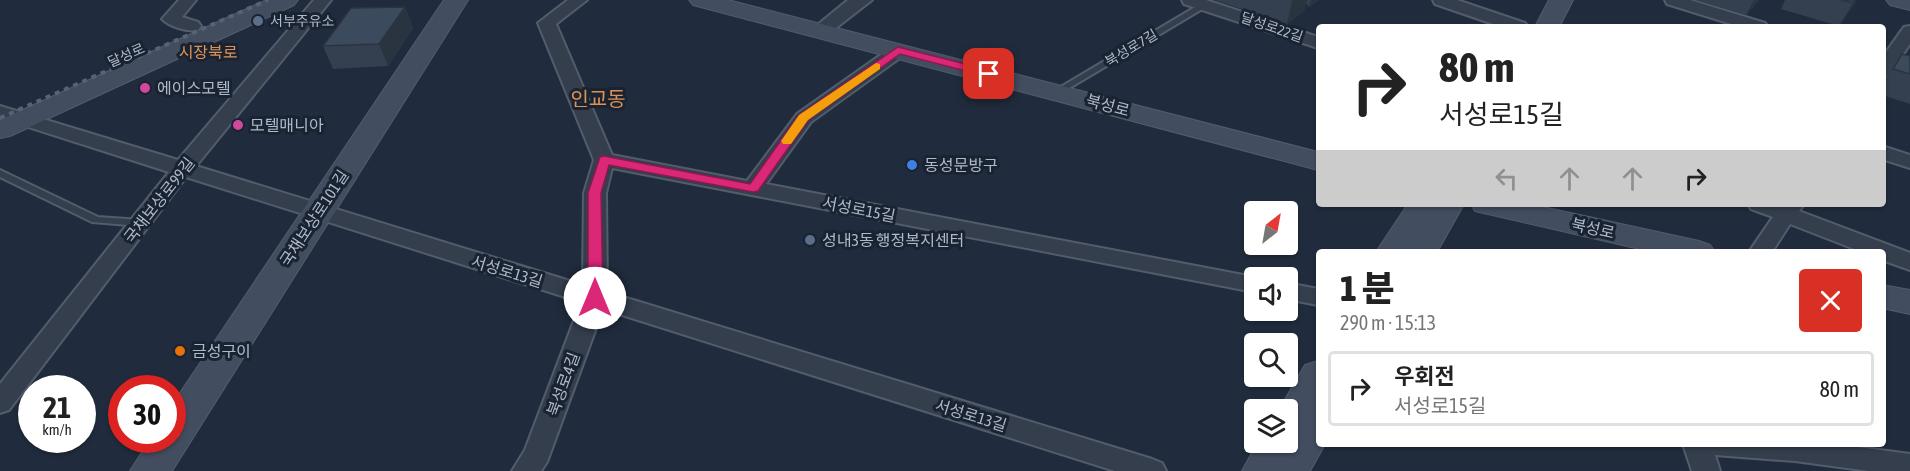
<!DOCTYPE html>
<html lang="ko">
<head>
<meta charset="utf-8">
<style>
	:root { --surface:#fff; --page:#f2f2f2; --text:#222; --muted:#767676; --line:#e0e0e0 }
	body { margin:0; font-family:"Asap Condensed","Noto Sans KR",sans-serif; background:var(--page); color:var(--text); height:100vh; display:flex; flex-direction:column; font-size:22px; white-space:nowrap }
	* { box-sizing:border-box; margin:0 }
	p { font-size:20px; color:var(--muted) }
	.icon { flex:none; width:33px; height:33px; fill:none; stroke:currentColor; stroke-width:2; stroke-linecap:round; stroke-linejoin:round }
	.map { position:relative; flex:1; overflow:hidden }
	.panel { position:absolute; left:1316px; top:249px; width:570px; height:198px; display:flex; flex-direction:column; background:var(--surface); border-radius:6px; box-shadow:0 2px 4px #0004 }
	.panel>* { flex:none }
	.top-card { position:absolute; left:1316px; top:24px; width:570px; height:183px; border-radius:6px; box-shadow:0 2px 4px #0004; background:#fff; color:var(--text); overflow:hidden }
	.needle { width:39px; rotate:31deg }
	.controls { position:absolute; left:1244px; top:201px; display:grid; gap:12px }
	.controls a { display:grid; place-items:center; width:54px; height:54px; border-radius:6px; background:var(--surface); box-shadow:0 2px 4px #0004; font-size:30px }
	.speed { position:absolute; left:18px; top:375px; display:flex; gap:12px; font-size:30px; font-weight:700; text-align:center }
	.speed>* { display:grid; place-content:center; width:78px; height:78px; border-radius:50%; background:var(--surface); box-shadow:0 2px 4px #0004; line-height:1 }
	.speed small { font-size:15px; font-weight:400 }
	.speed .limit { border:9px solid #d22; background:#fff; color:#111 }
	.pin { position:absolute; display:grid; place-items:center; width:51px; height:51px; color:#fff; margin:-26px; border-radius:12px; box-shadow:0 3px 9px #0006 }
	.me { position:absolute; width:66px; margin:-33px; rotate:0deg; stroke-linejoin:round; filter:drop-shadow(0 0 4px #0008) }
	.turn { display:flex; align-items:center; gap:21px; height:126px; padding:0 24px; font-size:27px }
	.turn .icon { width:78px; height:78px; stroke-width:2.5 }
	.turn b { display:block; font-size:42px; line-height:51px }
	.lanes { display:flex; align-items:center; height:57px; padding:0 24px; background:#0003; justify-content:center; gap:30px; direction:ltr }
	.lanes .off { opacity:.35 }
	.round { display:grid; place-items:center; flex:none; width:63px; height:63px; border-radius:6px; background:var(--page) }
	.overview { display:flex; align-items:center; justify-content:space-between; height:102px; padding:0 24px }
	h1 { font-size:36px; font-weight:800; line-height:45px }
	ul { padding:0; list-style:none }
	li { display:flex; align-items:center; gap:18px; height:75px; margin:0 12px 9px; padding:0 12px; border:3px solid var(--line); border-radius:6px }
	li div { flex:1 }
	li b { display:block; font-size:22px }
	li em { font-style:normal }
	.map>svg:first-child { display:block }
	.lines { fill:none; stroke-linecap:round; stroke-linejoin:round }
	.lane-casing { stroke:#525c6b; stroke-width:4 }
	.street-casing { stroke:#525c6b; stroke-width:4 }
	.secondary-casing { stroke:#525c6b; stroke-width:2 }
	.lane { fill:#343e4d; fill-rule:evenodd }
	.street { fill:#343e4d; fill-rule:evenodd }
	.secondary { fill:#424d60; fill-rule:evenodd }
	.rail { stroke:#566275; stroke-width:4; stroke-dasharray:5 5; stroke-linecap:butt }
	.wall { fill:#344050 }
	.shaded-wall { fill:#2a3441 }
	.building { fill:#3c4a5d; stroke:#2a3441; stroke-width:1.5 }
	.route { fill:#db2777; stroke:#8e194d; stroke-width:1.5 }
	.slow { fill:#f59e0b }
	.service-dot { fill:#5c6f8a; stroke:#192332; stroke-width:2 }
	.hotel-dot { fill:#d1479c; stroke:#192332; stroke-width:2 }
	.shop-dot { fill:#3f7fe0; stroke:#192332; stroke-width:2 }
	.food-dot { fill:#e8710a; stroke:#192332; stroke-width:2 }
	.labels { text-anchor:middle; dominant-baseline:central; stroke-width:6; stroke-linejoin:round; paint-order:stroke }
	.far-poi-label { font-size:14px; fill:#afb9c9; stroke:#192332; text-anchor:start }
	.far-street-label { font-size:14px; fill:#afb9c9; stroke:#192332 }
	.far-quarter-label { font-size:16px; fill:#de9255; stroke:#192332 }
	.poi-label { font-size:16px; fill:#afb9c9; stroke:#192332; text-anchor:start }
	.street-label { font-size:16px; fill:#afb9c9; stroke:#192332 }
	.quarter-label { font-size:20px; fill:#de9255; stroke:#192332 }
</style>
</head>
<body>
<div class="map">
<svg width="1910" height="471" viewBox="0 0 1910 471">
	<rect width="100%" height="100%" fill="#202c3d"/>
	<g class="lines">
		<defs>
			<g id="lane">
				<path d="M1202,3H1205L1209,5L1061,93L1058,94L1054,91Z"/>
				<path d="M0,170L98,217L141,220L146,223L141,226L92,222L0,177Z"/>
			</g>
			<g id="street">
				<path d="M179,0H196L182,17L198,22L201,26L198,30C188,32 170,27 162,19Z"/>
				<path d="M314,0H331L196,166L583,285L584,193L594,160L538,23L568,0H587L556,24L612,155L747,181L797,114L892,47H904L907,51L904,55L811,122L766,184L1259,278H1254V292L612,168L606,193L607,292L1152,459L1162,463L1166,471H1115L603,309L547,462L541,471H512L525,450L581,302L186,177L9,410L0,413V384L169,172L0,118V106L178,160Z"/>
				<path d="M848,0H872L827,35H815L812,31L815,27Z"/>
				<path d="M1182,0H1206L1318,37V48L1184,4Z"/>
				<path d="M1433,0H1457L1525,23L1528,27H1502L1435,4Z"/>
				<path d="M1665,0H1690L1765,23L1768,27H1741L1667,4Z"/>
				<path d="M1910,26V44L1888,76L1882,77V58L1904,27Z"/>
				<path d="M1882,146L1910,155V168L1882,159Z"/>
				<path d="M1748,204H1804L1799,211L1910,253V270L1882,260V252H1862L1790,224L1772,252H1749L1773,217L1751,209Z"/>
				<path d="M1287,283L1318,289V305L1287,299Z"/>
				<path d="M1683,444H1835L1910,454V471H1869L1795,461L1715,455L1720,471H1692Z"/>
			</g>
			<g id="secondary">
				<path d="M267,0H298L294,5L10,136L0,138V120Z"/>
				<path d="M444,0H468L172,471H130L150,440H172V405Z"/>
				<path d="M689,0H728L1318,152V170L693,5Z"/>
				<path d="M1549,0H1573L1559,27H1535Z"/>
				<path d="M1886,0H1910V10L1890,5Z"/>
				<path d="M1408,204H1464L1437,252H1376Z"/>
				<path d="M1471,204H1529L1699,241L1710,245L1715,252H1653L1475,211Z"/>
				<path d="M1882,285L1910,290V314L1882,308Z"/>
				<path d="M1318,361V444H1325L1310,471H1242L1258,442H1287V410H1279L1305,365Z"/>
			</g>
		</defs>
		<use href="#lane" class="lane-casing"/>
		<use href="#street" class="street-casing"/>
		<use href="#secondary" class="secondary-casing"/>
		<use href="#lane" class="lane"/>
		<use href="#street" class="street"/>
		<use href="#secondary" class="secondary"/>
		<path class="rail" d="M0,118L268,0"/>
	</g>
	<g class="wall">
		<path d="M1214,0H1319L1309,7L1306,3L1304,11L1287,24Z"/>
		<path d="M1695,0H1759L1746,15Z"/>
		<path d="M1785,0H1857L1839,26L1781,9Z"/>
		<path d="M405,7L413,28L388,66L333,69L323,46Z"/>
		<path d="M1902,54L1910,56V104L1882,95V84Z"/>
	</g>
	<g class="shaded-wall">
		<path d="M1294,0H1307L1304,11L1287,24L1292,1Z"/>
		<path d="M1311,0H1319L1309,7Z"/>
		<path d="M1754,0H1759L1746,15Z"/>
		<path d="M1855,0H1857L1839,26L1853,3Z"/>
		<path d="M405,7L413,28L388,66L379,44Z"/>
	</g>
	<g class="building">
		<path d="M1841,0H1855L1853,3Z"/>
		<path d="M405,7L379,44L323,46L351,8Z"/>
		<path d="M1902,54L1910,56V74L1893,69Z"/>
	</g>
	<path class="route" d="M898,47L993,71L995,74L989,77L900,54L808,120L758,191L753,192L609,165L601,193L603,298L601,302H590L588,298V193L600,157L604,156L750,184L799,115Z"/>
	<path class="slow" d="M876,63L880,64V69L808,120L791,144H783L781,141L799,115Z"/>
	<g class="service-dot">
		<circle cx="258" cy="21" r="6"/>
		<circle cx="810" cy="240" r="6"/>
	</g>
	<g class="hotel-dot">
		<circle cx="145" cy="88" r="6"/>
		<circle cx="238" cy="125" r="6"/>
	</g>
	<circle class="shop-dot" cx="912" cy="165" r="6"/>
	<circle class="food-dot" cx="180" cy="351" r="6"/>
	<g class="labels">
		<g class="far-poi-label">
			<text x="270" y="21">서부주유소</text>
		</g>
		<g class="far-street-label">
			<text transform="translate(1272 27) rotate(19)">달성로22길</text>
			<text transform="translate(1131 48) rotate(-31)">북성로7길</text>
			<text transform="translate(126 55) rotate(-24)">달성로</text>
		</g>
		<g class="far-quarter-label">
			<text x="208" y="52">시장북로</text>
		</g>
		<g class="poi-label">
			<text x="157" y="88">에이스모텔</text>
			<text x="250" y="125">모텔매니아</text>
			<text x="924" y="165">동성문방구</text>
			<text x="822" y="240">성내3동 행정복지센터</text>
			<text x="192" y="351">금성구이</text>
		</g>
		<g class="street-label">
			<text transform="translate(1108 105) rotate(15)">북성로</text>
			<text transform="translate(159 200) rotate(-52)">국채보상로99길</text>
			<text transform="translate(859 209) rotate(11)">서성로15길</text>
			<text transform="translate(314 218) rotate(-57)">국채보상로101길</text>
			<text transform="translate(1593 228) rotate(13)">북성로</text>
			<text transform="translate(507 271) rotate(17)">서성로13길</text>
			<text transform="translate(563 384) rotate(-70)">북성로4길</text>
			<text transform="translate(971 415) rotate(17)">서성로13길</text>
		</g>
		<g class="quarter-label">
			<text x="598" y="98">인교동</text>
		</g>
	</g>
</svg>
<div class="controls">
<a><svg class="needle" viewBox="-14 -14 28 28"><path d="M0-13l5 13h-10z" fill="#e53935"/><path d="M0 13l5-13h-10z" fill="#767676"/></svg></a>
<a><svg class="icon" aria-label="sound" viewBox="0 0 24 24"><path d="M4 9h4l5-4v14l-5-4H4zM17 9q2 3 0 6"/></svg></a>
<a><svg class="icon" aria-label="search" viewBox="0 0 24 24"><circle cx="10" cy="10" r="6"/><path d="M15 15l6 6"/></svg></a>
<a><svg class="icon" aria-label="layers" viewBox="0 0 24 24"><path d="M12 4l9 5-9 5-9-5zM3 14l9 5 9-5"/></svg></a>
</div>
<div class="speed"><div>21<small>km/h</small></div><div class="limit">30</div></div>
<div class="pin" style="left:989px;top:74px;background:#d93025"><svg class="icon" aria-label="arrive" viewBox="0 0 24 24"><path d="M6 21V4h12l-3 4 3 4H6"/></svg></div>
<svg class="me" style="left:595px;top:298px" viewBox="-20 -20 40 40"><circle r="19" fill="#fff"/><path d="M0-13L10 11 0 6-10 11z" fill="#db2777"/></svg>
<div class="top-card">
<div class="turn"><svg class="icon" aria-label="right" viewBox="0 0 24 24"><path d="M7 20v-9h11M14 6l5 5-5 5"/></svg><div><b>80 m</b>서성로15길</div></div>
<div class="lanes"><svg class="icon off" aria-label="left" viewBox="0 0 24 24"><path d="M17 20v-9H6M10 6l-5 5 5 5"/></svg><svg class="icon off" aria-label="ahead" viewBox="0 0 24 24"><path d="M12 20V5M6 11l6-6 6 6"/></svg><svg class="icon off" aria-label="ahead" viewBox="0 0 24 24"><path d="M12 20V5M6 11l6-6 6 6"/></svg><svg class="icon" aria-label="right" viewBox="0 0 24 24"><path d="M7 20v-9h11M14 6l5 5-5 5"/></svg></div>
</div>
<section class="panel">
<div class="overview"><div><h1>1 분</h1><p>290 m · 15:13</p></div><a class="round" style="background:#d93025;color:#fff"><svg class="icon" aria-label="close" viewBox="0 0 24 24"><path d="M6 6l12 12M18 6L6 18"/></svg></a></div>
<ul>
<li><svg class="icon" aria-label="right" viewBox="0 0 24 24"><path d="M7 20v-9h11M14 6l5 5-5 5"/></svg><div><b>우회전</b><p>서성로15길</p></div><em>80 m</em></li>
</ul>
</section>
</div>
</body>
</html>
